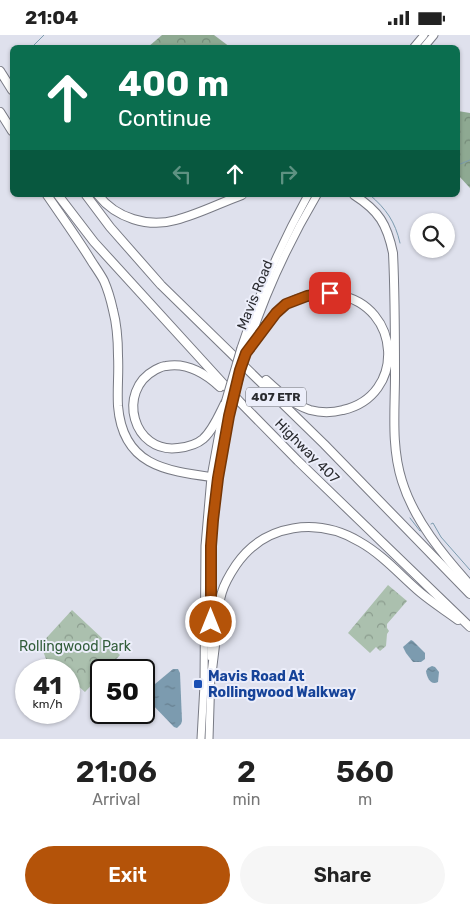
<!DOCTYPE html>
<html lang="en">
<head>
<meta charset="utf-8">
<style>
	:root { --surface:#fff; --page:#f6f6f6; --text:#222; --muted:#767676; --accent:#b45309 }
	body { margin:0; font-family:Rubik,sans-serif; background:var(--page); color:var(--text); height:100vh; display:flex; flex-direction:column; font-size:19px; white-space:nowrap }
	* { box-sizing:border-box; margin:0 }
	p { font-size:16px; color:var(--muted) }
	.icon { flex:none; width:28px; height:28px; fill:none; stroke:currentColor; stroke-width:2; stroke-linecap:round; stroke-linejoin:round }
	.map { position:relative; height:704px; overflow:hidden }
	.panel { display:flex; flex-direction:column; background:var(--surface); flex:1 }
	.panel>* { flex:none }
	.guide { position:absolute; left:10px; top:10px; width:450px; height:152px; border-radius:8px; box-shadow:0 1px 4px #0004; background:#0b6e4f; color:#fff; overflow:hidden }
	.controls { position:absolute; left:410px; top:178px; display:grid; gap:10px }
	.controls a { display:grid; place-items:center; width:45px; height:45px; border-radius:50%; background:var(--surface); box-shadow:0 1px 4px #0004; font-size:25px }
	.speed { position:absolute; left:15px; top:624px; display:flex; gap:10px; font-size:25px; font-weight:700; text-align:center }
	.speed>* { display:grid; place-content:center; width:65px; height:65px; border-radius:50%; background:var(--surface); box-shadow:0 1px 4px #0004; line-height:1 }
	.speed small { font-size:12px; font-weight:400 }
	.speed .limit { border:2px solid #111; border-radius:8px; background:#fff; color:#111 }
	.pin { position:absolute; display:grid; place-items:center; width:42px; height:42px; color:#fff; margin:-21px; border-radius:10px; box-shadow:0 2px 8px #0006 }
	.me { position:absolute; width:55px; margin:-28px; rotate:0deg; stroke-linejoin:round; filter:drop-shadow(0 0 4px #0008) }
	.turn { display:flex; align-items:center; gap:18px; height:105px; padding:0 25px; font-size:22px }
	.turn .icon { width:65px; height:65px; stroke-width:2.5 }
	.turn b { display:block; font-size:35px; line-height:42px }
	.lanes { display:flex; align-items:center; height:48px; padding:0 25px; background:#0003; justify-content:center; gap:25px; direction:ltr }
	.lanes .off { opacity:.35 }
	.eta { display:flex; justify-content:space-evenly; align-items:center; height:85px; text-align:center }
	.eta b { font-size:30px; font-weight:600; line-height:35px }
	.action { display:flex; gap:10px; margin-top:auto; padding:10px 25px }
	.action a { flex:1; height:58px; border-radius:30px; background:var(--accent); color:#fff; font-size:20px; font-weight:600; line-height:58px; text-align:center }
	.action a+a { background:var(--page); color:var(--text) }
	.status { display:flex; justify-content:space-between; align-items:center; height:35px; padding:0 25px; background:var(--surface); direction:ltr }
	.status svg { height:14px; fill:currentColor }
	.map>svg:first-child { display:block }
	.forest { fill:url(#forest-crowns) }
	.park { fill:url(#park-crowns) }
	.water { fill:url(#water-ripples) }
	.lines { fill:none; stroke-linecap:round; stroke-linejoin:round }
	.stream { stroke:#7c9baf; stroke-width:1 }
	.major-casing { stroke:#787a84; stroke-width:9 }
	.highway-casing { stroke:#787a84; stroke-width:10 }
	.major { stroke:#fff; stroke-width:7 }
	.highway { stroke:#fff; stroke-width:8 }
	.major-bridge-casing { stroke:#787a84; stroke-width:9; stroke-linecap:butt }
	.major-bridge { stroke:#fff; stroke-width:7 }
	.route-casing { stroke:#753606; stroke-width:12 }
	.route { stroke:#b45309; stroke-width:9 }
	.transit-dot { fill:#1a4fb4; stroke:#eceefa; stroke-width:2 }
	.labels { text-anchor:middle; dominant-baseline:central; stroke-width:4; stroke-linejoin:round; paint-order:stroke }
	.shield { fill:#eceefa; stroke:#64666c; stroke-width:1 }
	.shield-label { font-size:12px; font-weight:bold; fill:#2a2b2f }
	.street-label { font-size:14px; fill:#2a2b2f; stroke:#eceefa }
	.park-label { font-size:14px; fill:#325d3a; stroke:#eceefa }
	.transit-label { font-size:14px; font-weight:bold; fill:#164399; stroke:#eceefa; text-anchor:start }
</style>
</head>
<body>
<div class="status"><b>21:04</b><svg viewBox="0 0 49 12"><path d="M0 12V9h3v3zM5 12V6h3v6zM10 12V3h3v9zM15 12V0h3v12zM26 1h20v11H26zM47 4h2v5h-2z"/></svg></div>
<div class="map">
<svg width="470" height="704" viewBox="0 0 470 704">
	<defs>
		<pattern id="forest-crowns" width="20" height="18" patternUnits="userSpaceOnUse" patternTransform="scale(1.25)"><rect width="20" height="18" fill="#8ea992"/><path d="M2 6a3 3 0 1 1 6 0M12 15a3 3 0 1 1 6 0" fill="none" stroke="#748a78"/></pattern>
		<pattern id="park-crowns" width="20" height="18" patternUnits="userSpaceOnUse" patternTransform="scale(1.25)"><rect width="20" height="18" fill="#abc0ae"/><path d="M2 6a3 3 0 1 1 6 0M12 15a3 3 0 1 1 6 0" fill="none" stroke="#8b9c8e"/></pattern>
		<pattern id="water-ripples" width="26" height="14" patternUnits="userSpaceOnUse" patternTransform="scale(1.25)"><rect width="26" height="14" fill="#7c9baf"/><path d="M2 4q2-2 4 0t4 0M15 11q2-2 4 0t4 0" fill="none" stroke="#667f8f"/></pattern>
	</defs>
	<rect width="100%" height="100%" fill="#dfe1ed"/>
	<g class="forest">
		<path d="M162,0H214L230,12H148Z"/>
		<path d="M458,76L470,78V153L458,140Z"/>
	</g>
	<g class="park">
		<path d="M388,550L407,566L387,589V593L389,596L387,599L386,611L380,616L376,612L370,618L348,598Z"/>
		<path d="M72,575L120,620L106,635H101V640L85,657L69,643V635H60L47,624H46L43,616L39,611Z"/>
	</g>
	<g class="water">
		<path d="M411,605L413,606L425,618V624L421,627H413L406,618L403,612Z"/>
		<path d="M432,631L435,632L439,637L438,647C431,651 427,643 426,636L428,633Z"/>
		<path d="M173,634H178L180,638L182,686L181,689L177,693L174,692L148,665L146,659L149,654Z"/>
	</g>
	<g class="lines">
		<g class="stream">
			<path d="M32,12L44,0"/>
			<path d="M458,130L470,125"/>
			<path d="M370,160C386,174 395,186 400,208"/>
			<path d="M410,483L420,496L422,495"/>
			<path d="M431,489L433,488L441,502L470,535"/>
		</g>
		<defs>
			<g id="major">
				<path d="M414,12L424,0"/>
				<path d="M424,12L434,0"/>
				<path d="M241,313C258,260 281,209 308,160"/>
				<path d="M247,315C264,261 288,209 317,160"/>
				<path d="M211,622V511L213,485L218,443L229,381"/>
				<path d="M201,704L204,650L205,511L211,442L223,376"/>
				<path d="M209,704L211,638"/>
			</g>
			<g id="highway">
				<path d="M0,36L12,55"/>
				<path d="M0,77L12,96"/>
				<path d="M47,160C62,182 78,204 92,227C96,233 101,240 104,246C108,255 111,266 113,275C117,290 118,306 118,321C119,337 117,354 118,371C123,432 167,436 218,443"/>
				<path d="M58,160L94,207L240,367L298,426L470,592"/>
				<path d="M86,160L110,192L161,250L324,409L470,559"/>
				<path d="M98,160C116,183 148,193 176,185C199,179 220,168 242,160"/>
				<path d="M354,160C379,176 387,189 393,218C395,259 395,300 395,340C395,375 391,412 402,446C414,485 443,520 470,550"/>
				<path d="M246,318C255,305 264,290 276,278C291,262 316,256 338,260C402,271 406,361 343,375C332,378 321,378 310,375C292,369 279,357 266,345"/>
				<path d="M220,352C205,338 187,327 166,331C162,331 159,333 155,335C116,356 133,419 178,413C187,412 196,410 203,404C213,395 219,380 225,368"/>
				<path d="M211,643C213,627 215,611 217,594C218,582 218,569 222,557C225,547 230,539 236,530C265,488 318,482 360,507C383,520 401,541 421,558C433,568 446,576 458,585"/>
			</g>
		</defs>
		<use href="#major" class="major-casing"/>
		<use href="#highway" class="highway-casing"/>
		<use href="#major" class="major"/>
		<use href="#highway" class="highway"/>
		<defs>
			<g id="major-bridge">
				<path d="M225,368L241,313"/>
				<path d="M229,381L246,318"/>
			</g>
		</defs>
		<use href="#major-bridge" class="major-bridge-casing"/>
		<use href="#major-bridge" class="major-bridge"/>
	</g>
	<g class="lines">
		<defs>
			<path id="route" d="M211,587V511L213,485L218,443L229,381L240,335L246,318L276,278L286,269L307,261L330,258"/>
		</defs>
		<use href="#route" class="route-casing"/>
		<use href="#route" class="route"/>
	</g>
	<rect class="transit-dot" x="193" y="644" width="10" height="10" rx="2.5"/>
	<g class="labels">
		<rect class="shield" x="246" y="352.5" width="60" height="19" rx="4"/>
		<g class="shield-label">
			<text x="276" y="362">407 ETR</text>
		</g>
		<g class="street-label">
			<text transform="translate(255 260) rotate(-68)">Mavis Road</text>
			<text transform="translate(307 416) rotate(45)">Highway 407</text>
		</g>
		<g class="park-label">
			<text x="75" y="611">Rollingwood Park</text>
		</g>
		<g class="transit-label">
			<text x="208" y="641">Mavis Road At<tspan x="208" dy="16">Rollingwood Walkway</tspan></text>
		</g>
	</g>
</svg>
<div class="controls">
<a><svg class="icon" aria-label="search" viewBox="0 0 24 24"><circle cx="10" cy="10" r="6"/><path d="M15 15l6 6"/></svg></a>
</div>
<div class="speed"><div>41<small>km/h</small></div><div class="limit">50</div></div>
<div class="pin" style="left:330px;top:258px;background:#d93025"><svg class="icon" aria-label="arrive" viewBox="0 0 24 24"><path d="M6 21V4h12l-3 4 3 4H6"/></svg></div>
<svg class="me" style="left:211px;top:587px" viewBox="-20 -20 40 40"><circle r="17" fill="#b45309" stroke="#fff" stroke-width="3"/><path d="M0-11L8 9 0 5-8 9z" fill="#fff"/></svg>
<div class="guide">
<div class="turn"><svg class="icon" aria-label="ahead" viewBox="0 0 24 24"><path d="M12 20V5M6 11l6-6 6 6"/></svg><div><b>400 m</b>Continue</div></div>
<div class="lanes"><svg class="icon off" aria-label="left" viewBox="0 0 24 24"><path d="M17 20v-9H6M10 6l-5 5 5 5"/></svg><svg class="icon" aria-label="ahead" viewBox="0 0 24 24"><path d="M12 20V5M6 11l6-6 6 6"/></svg><svg class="icon off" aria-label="right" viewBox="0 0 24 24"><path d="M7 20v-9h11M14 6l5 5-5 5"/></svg></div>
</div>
</div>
<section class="panel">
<div class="eta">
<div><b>21:06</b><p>Arrival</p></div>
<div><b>2</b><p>min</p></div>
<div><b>560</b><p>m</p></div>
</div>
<div class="action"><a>Exit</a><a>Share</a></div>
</section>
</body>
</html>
